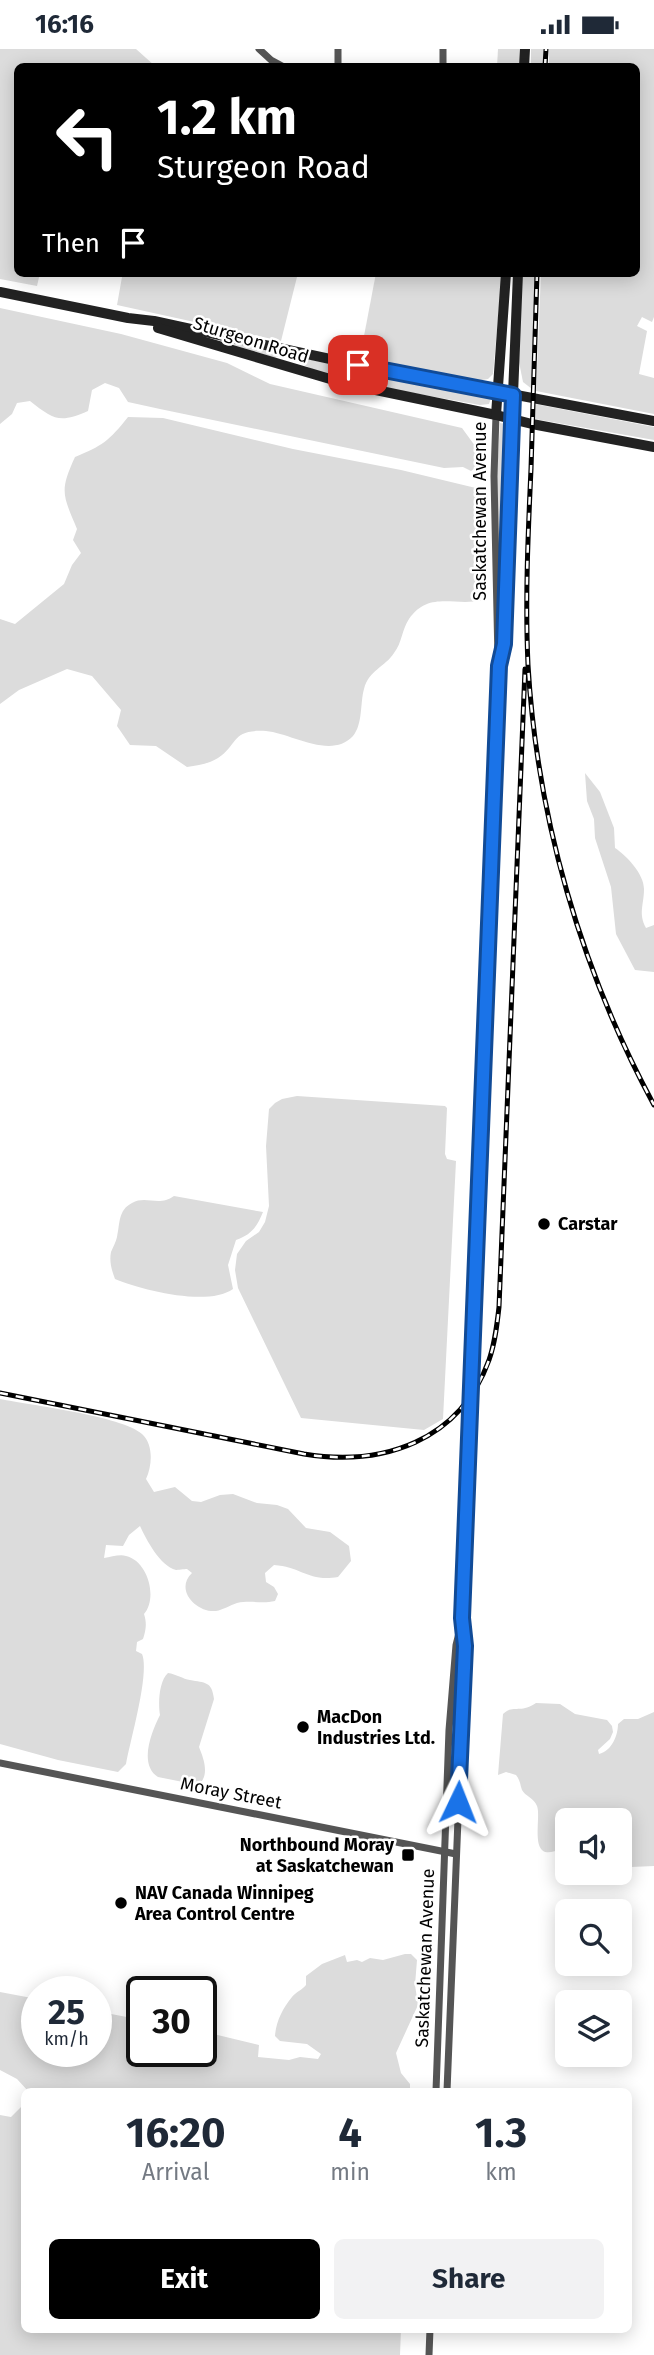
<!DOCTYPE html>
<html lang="en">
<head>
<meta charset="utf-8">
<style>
	:root { --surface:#fff; --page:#f2f2f3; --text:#1f2937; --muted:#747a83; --accent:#000 }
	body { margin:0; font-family:"Fira Sans",sans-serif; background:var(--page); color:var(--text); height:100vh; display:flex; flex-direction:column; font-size:26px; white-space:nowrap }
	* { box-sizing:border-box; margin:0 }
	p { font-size:23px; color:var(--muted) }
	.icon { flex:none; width:38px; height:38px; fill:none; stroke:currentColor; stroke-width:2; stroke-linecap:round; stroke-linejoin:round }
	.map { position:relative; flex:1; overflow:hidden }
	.sheet { position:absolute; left:21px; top:2039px; width:611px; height:245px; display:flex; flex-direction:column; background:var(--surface); border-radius:10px; box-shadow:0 4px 18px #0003 }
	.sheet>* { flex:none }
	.guide { position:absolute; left:14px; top:14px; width:626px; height:214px; border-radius:10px; box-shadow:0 4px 18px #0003; background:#000; color:#fff; overflow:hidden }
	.controls { position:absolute; left:555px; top:1759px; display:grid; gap:14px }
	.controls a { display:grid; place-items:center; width:77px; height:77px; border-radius:10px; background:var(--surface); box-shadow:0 4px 18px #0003; font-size:35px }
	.speed { position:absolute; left:21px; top:1927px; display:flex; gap:14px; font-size:35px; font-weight:700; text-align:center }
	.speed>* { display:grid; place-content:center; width:91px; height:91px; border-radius:50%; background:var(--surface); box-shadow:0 4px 18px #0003; line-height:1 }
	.speed small { font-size:18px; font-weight:400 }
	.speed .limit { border:4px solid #111; border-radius:10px; background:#fff; color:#111 }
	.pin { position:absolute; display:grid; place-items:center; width:60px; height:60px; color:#fff; margin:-30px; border-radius:14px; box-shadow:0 4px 10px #0006 }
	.me { position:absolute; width:77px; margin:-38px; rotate:2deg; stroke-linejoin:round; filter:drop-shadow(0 0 5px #0008) }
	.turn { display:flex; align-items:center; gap:24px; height:147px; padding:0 28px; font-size:32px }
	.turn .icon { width:91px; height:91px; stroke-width:2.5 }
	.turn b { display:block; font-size:49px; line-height:60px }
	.then { display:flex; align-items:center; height:66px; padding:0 28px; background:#0003; gap:14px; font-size:26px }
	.eta { display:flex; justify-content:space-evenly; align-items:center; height:119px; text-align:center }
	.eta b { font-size:42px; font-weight:700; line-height:49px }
	.primary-button { display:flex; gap:14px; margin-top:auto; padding:14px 28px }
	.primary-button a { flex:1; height:80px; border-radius:10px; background:var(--accent); color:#fff; font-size:28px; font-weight:700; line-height:80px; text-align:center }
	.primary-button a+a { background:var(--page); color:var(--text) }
	.status { display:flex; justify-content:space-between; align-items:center; height:49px; padding:0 35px; background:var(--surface); direction:ltr }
	.status svg { height:19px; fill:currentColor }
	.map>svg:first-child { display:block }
	.green { fill:#dcdcdc }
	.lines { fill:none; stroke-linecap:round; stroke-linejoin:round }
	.minor { stroke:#555; stroke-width:7 }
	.secondary { stroke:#222; stroke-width:10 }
	.rail-casing { stroke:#000; stroke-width:5 }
	.rail { stroke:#fff; stroke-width:2.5; stroke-dasharray:8; stroke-linecap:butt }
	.route-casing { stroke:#114b97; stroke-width:18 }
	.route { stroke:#1a73e8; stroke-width:12 }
	.poi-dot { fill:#000; stroke:#fff; stroke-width:2.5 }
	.labels { text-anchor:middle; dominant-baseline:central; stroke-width:5; stroke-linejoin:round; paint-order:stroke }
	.street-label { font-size:18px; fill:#000; stroke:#fff }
	.poi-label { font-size:18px; font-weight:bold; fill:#000; stroke:#fff; text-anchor:start }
</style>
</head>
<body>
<div class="status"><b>16:16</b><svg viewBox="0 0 49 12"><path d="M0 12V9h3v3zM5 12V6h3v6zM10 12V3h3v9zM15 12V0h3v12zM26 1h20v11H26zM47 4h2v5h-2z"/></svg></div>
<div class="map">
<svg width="654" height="2306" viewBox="0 0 654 2306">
	<rect width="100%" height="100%" fill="#fff"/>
	<g class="green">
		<path d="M0,0H136L155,17L18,18V224H40L37,237L0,230Z"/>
		<path d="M498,0H521V17L497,18Z"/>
		<rect x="531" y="0" width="12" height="17"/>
		<path d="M549,0H654V268L652,273L642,268L637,277L647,282L639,325L654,329V365L536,342L541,224H637V18L549,17Z"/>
		<path d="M102,224H298L281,292L117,256L122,228Z"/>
		<path d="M376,224H502L493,325L488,330L470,333L360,308Z"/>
		<path d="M522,224H536L532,340L523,333L519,313Z"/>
		<path d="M0,259L121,285L227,314L270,335L462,379L478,401V417L471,422L463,418L444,419L160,360L128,353L119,339L105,334L92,341L88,362C59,375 53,370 30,352L17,354L12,365L0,375Z"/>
		<path d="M212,289L273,303L279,307L275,309Z"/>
		<path d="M307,310L484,346L491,349L489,355L480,356C451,350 316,330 302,314Z"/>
		<path d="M535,355L654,378V391L535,370Z"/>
		<path d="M128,368L163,369L293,400L401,421L480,440L483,447L480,498L482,551C455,558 429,541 409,570C402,580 402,594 394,604C385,618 369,621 364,640C360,654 363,675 353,687C331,711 291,684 266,682C231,680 239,695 218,709C208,715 199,716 187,718L156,697L130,696L117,677L121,661L92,627L67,620L19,641L0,655V570L15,575L64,535L72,516L81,504L73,491L77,480C63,446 59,443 75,408C102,397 109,392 128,368Z"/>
		<path d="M500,374L506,375V379L503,427L505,453L502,500H499L497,425Z"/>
		<path d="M585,724L600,743L614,779L615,799C627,807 644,825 644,840C644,856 638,864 646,879L654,876V923L635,921L616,885L611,838L595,789L594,770L587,752Z"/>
		<path d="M297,1047L445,1057L447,1059L445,1105L447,1110L456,1112L443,1370L424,1381L301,1369L238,1239L235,1221L237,1205L246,1192L259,1183L265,1173L269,1157L266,1097L269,1060L275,1054L282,1050Z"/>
		<path d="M174,1147L263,1163C257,1178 251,1186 236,1191L228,1216L233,1240C208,1258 142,1241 115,1230C112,1222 109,1213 111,1203C113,1198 116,1193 117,1188C120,1175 118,1161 132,1154C146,1146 159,1158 174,1147Z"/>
		<path d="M0,1350C30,1356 122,1367 142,1385C154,1396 152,1417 146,1430L154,1443L175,1438L192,1452L201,1453L220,1446L233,1445L257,1454L277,1456L288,1460L306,1479L330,1483L349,1497L351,1512L338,1528C308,1533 302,1518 274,1516L265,1524L266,1533L274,1538L278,1545L275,1552C262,1555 251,1551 237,1554C230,1556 223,1561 216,1562C197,1564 174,1541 192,1524L187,1520C185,1520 177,1521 176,1521C160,1517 146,1490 140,1477L129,1486L123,1497L106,1496L104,1509C111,1508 120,1505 126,1507C148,1512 158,1549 144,1565C147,1574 146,1581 143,1590L137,1593L136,1602L142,1605C150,1624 130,1692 126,1715L118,1723L58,1711L0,1695Z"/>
		<path d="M168,1624C176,1625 183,1630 190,1631C205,1634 212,1632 214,1650L199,1698C204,1710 210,1727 198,1736L158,1728C138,1715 152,1682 160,1666C158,1654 159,1632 168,1624Z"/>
		<path d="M536,1654L560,1655L575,1665L607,1671L612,1677L613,1683L610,1690L598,1701L599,1705C612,1702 618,1686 618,1675L624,1670H638L654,1663V1817C644,1817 629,1819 620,1817V1771H567V1804L562,1799C526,1818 542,1769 537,1757C534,1749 525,1747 522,1741C520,1735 520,1731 516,1726L506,1723L498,1726L503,1665C513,1655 520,1665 536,1654Z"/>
		<path d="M405,1905H411L417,1911L415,1936L418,1956L396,2004L401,2024L410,2035V2042H28L17,2030L0,2021V1943L37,1950V2002H96V1962L142,1971V2002H201V1982L259,1996L258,2008L289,2011L300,2008L318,2010L321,2005L307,1995L280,1992L275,1987C276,1972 283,1959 292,1948C296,1943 302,1941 306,1936V1927L322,1915L345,1906L347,1913L357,1911L362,1913L370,1909L383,1911Z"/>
		<path d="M24,2055V2280H401L400,2306H0V2066L11,2068Z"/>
	</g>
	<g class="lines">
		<g class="minor">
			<path d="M259,0L271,11L284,18"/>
			<path d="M338,18V0"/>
			<path d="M443,18V0"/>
			<path d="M496,366L494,427L498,610"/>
			<path d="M0,1714L456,1805"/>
			<path d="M436,2042L449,1681L456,1596L461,1576"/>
			<path d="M447,2042L465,1597L462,1569L499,617L504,595L512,370"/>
			<path d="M429,2306L430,2280"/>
		</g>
		<g class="secondary">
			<path d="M524,18L525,0"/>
			<path d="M0,243L128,269L154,272L358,316L654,372"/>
			<path d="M158,279L347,335L496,366L532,375L654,398"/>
			<path d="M496,366L506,224"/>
			<path d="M512,370L518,224"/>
		</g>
		<defs>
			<g id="rail">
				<path d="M545,18L546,0"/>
				<path d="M537,224C535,289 533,355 531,420C528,485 525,551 528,616C537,769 581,921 654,1056"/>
				<path d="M0,1344L304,1405C383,1418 460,1392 489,1311C495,1294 497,1276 499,1258L525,620"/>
			</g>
		</defs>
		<use href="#rail" class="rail-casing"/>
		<use href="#rail" class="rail"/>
	</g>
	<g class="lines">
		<defs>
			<path id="route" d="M358,316L513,346L504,595L499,617L462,1569L465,1597L458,1753"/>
		</defs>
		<use href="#route" class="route-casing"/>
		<use href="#route" class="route"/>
	</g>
	<g class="poi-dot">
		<circle cx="544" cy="1175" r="7"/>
		<circle cx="303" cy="1678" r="7"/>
		<rect x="401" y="1799" width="14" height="14" rx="3.5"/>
		<circle cx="121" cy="1854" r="7"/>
	</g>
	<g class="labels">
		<g class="street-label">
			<text transform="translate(251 291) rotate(17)">Sturgeon Road</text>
			<text transform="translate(480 462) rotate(-90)">Saskatchewan Avenue</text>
			<text transform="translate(231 1744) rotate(11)">Moray Street</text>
			<text transform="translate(425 1909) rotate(-88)">Saskatchewan Avenue</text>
		</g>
		<g class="poi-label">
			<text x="558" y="1175">Carstar</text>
			<text x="317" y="1668">MacDon<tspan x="317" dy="21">Industries Ltd.</tspan></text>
			<text x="394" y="1796" text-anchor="end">Northbound Moray<tspan x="394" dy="21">at Saskatchewan</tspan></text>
			<text x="135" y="1844">NAV Canada Winnipeg<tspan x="135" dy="21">Area Control Centre</tspan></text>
		</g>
	</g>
</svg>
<div class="controls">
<a><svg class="icon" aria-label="sound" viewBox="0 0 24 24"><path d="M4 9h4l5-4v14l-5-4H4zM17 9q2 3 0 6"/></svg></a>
<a><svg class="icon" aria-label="search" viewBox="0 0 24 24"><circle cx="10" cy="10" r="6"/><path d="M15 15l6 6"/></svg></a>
<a><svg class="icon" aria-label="layers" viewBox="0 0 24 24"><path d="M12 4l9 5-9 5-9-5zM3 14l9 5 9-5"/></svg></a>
</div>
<div class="speed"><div>25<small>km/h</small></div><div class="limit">30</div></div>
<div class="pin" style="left:358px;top:316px;background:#d93025"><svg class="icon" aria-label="arrive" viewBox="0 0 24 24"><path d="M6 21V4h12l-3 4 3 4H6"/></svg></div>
<svg class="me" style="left:458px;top:1753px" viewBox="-20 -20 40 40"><path d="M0-17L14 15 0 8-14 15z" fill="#1a73e8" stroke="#fff" stroke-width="4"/></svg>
<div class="guide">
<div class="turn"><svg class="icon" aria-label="left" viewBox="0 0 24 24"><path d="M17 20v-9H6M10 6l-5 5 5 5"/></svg><div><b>1.2 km</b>Sturgeon Road</div></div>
<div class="then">Then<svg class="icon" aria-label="arrive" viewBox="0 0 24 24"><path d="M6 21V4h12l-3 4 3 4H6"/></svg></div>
</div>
<section class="sheet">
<div class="eta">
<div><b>16:20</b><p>Arrival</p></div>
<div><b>4</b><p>min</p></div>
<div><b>1.3</b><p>km</p></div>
</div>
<div class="primary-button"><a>Exit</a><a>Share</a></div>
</section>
</div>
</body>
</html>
